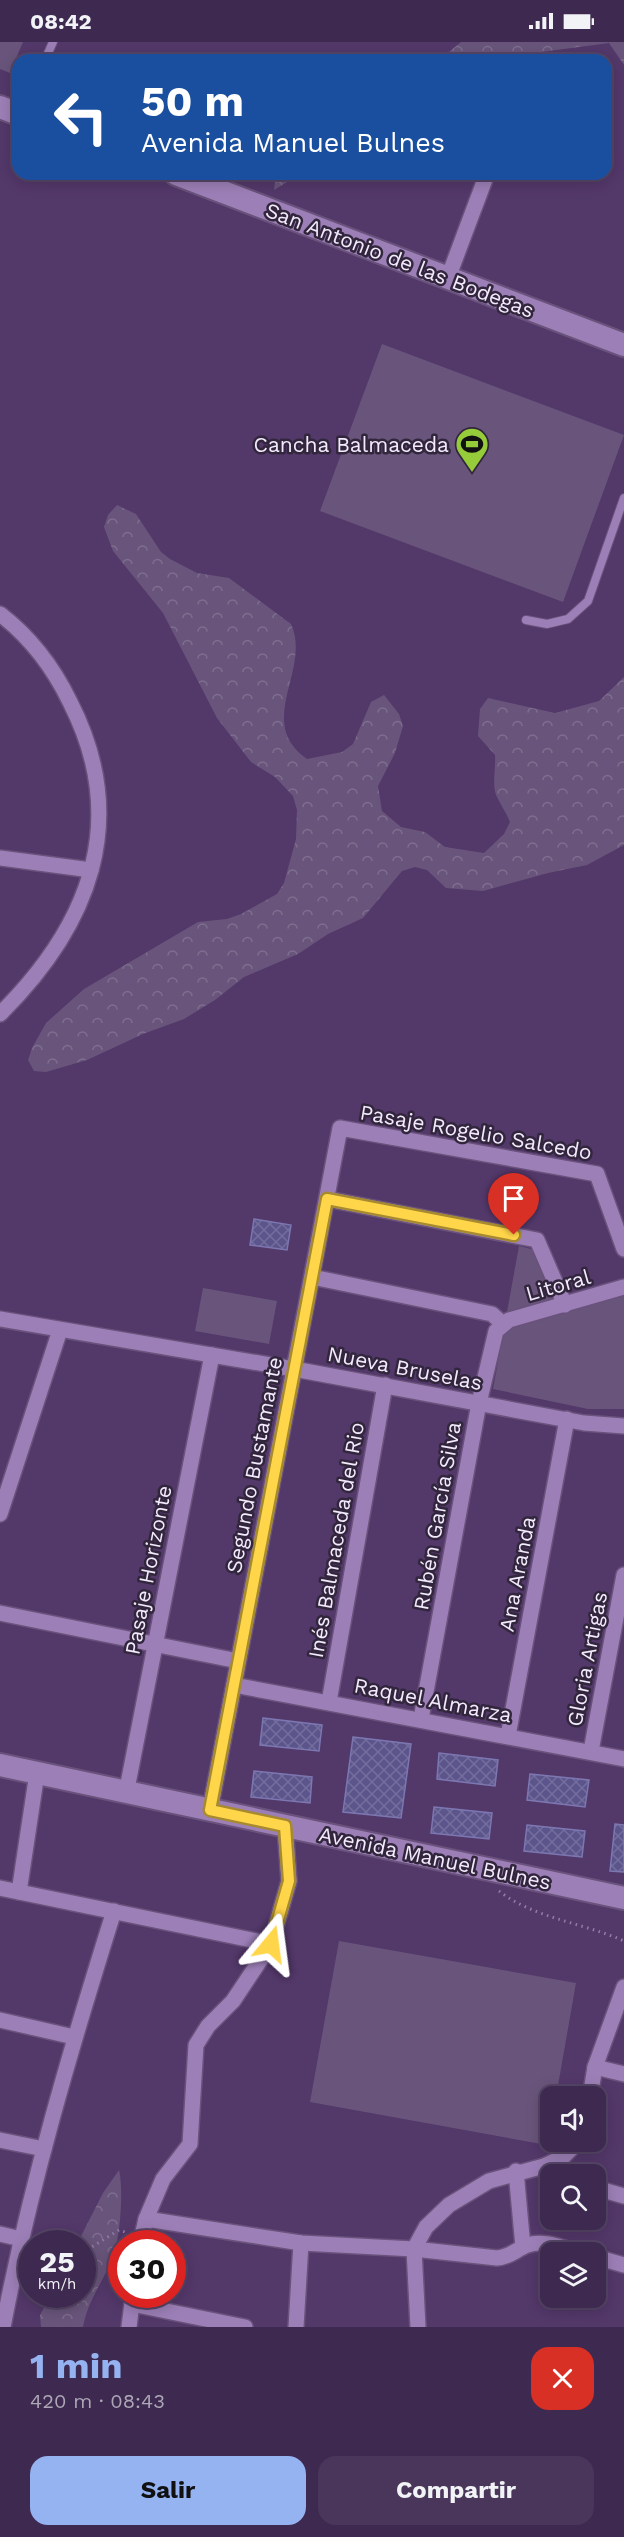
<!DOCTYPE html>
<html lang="es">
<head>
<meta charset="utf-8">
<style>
	:root { --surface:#3e2a50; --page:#49365a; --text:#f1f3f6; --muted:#ada7b7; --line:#574667; --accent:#95b2f1 }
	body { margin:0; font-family:"Work Sans",sans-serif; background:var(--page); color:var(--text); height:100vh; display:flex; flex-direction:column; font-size:22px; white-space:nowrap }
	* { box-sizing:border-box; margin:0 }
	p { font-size:20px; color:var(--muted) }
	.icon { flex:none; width:33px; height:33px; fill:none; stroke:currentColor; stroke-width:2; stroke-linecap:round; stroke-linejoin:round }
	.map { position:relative; height:2285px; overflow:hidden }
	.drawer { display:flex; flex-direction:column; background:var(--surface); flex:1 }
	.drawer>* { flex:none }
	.top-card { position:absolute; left:12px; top:12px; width:600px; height:126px; border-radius:18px; box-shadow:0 3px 15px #0003,0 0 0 2px var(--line); background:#1a4fa0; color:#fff; overflow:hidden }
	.buttons { position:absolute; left:540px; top:2044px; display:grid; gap:12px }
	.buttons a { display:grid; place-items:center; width:66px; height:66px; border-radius:12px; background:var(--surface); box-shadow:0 3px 15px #0003,0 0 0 2px var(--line); font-size:30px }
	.speed { position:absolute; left:18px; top:2188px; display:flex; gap:12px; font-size:30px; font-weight:700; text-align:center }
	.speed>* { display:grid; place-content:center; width:78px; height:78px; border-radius:50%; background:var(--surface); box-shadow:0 3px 15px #0003,0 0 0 2px var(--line); line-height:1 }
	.speed small { font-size:15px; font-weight:400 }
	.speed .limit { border:9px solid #d22; background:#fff; color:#111 }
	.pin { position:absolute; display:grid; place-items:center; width:51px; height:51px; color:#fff; margin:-62px -26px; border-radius:50% 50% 50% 0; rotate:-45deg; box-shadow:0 0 6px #0007 }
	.pin .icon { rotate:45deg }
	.me { position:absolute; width:66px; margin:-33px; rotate:16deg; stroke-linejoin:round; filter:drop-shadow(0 0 4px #0008) }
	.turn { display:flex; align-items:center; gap:21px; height:126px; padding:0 30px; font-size:27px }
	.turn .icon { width:78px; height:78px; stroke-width:2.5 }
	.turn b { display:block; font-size:42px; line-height:51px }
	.round { display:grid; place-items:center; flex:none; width:63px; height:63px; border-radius:18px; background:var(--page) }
	.headline { display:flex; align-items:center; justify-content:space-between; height:102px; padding:0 30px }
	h1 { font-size:36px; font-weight:700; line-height:45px; color:var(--accent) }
	.cta { display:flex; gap:12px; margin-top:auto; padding:12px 30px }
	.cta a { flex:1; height:69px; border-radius:18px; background:var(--accent); color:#111; font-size:24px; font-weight:700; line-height:69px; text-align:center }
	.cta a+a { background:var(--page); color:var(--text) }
	.status { display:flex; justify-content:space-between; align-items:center; height:42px; padding:0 30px; background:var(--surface); direction:ltr }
	.status svg { height:16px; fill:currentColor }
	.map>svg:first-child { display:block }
	.forest { fill:url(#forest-crowns) }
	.green { fill:#69557b }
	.building { fill:url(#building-cross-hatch); stroke:#7d77b1; stroke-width:1.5 }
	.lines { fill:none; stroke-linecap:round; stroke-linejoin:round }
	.lane-casing { stroke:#69527b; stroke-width:10 }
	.street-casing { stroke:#69527b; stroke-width:18 }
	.secondary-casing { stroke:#69527b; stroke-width:26 }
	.path { stroke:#927ea4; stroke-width:3; stroke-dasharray:1.5 4.5; stroke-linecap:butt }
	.lane { stroke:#9c7fb7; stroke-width:8 }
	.street { stroke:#9c7fb7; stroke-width:15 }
	.secondary { stroke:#9c7fb7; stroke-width:22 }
	.route-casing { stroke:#a68a30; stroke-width:15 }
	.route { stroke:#ffd54a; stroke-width:10 }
	.labels { text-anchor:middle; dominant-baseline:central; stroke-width:5; stroke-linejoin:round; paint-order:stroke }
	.street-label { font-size:21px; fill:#f3eafd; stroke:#32263d }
	.poi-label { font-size:21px; fill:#f3eafd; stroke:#32263d; text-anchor:end }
</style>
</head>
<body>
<div class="status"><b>08:42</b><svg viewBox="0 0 49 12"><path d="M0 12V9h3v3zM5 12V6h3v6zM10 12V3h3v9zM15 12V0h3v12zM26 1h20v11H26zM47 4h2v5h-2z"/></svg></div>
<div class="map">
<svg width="624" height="2285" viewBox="0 0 624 2285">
	<defs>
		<pattern id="forest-crowns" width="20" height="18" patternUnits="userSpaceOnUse" patternTransform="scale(1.5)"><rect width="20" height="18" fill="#69557b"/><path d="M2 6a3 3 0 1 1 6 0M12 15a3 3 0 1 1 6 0" fill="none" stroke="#7f6e8f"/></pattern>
		<pattern id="building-cross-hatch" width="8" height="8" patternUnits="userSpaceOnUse" patternTransform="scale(1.5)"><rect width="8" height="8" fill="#5b558c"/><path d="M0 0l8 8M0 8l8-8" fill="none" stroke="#736e9d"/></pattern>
	</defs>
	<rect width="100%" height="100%" fill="#53386a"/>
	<g class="forest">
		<path d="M461,0H624V23L609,1L481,18H439Z"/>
		<path d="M276,132H300L274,148Z"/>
		<path d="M117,463L136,472L161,510L170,517L197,531L229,536L291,582C312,628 254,680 307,717L342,710L353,702L371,660L384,653L399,672L403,684L395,711L378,744L382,769L401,785L425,790L445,805L484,811L504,792L510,780C506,770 500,762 496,753C492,741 496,726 495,713L478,694L480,667L488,656L555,671L599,659L624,635V803L587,823L548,831L483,849L446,846L427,828L415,825L402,829L363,876L328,892L298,912L244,935L215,958L184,977L143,992L87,1018L46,1030L34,1029L28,1018L32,1006L46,981L84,947L198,880L227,877L241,872L277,852L284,841L296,797L297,768L293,754L275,735L251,720L217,676L163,571L113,509L104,485L108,473Z"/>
		<path d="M119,2128C124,2149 120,2201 111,2221C101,2241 87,2262 83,2285H41L40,2273L51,2253H82V2202H77L103,2151Z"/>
	</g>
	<g class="green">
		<path d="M0,0H23L10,31L0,27Z"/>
		<path d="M382,302L624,393L563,560L320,469Z"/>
		<path d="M519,1204L535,1208L560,1272L624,1253V1367H588L493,1347Z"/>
		<path d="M203,1246L277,1259L269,1302L195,1289Z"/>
		<path d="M339,1899L576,1941L556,2055H550L547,2103L310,2060Z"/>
	</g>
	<g class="building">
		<path d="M254,1177L291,1183L287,1208L250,1203Z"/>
		<path d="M263,1676L322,1683L319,1709L260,1703Z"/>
		<path d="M353,1695L411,1702L401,1776L343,1770Z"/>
		<path d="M439,1711L498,1718L495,1744L437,1737Z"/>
		<path d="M254,1729L312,1735L310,1761L251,1755Z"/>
		<path d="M530,1732L589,1738L585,1765L527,1758Z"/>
		<path d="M434,1765L492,1771L489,1797L431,1791Z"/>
		<path d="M615,1782L624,1783V1830L610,1829Z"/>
		<path d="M527,1783L585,1789L582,1815L524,1809Z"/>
	</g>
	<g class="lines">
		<defs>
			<g id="lane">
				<path d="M45,18L53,0"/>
				<path d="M526,578L547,582L568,577L588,559L624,456"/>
			</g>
			<g id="street">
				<path d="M448,236L487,132"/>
				<path d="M0,572C30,595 54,627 70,660C131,779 89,884 0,972"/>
				<path d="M0,816L91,828"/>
				<path d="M327,1157L537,1198L565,1263"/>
				<path d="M312,1235L492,1272L503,1282"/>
				<path d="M0,1277L294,1327L584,1381L624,1384"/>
				<path d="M0,1472L60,1288"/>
				<path d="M0,1571L238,1619"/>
				<path d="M234,1643L624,1717"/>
				<path d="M329,1660L385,1343"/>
				<path d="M421,1677L479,1361L496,1289L509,1278L624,1245"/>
				<path d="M508,1694L567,1377"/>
				<path d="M591,1709L624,1533"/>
				<path d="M126,1752L212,1313"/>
				<path d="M210,1768L340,1086L597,1132L624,1207"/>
				<path d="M0,1846L271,1902"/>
				<path d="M19,1850L37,1731"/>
				<path d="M0,1978L74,1995"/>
				<path d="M595,2025L624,2032"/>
				<path d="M590,2055L595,2025L624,1945"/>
				<path d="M0,2098L44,2107"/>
				<path d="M544,2124L563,2133"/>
				<path d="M516,2129L523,2205"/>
				<path d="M596,2146L624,2154"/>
				<path d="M146,2177L301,2201L414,2207L497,2216C511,2215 516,2207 528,2203C544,2197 565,2207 581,2211"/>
				<path d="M0,2192L21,2197"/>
				<path d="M140,2202L146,2177L163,2137L190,2102L196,2003L208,1984L233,1959L271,1902L289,1839L285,1784"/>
				<path d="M596,2215L624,2223"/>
				<path d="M132,2262L245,2285"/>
				<path d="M3,2285C30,2144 71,2006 114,1869"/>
				<path d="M129,2285L133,2253"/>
				<path d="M296,2285L301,2201"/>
				<path d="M418,2285L414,2207L426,2185L449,2163L489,2139L544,2124L563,2115L578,2100"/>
			</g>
			<g id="secondary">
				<path d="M0,65L18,72"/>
				<path d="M176,132L624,303"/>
				<path d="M0,1723L624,1856"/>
			</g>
		</defs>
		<use href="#lane" class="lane-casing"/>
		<use href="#street" class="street-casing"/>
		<use href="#secondary" class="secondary-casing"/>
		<g class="path">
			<path d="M499,1849C533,1876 584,1881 624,1899"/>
			<path d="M82,2211L119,2188L128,2191"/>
		</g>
		<use href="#lane" class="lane"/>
		<use href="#street" class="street"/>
		<use href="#secondary" class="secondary"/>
	</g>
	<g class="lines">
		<defs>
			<path id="route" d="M271,1902L289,1839L285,1784L210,1768L327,1157L514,1193"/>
		</defs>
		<use href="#route" class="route-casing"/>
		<use href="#route" class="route"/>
	</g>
	<defs>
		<symbol id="stadium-pin" viewBox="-11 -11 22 30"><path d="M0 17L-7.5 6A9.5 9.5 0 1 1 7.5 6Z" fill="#96cc3a" stroke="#32263d"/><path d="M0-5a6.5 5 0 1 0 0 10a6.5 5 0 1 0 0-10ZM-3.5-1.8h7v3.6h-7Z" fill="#111"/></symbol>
	</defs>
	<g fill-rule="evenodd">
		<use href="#stadium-pin" x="453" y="383" width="38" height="52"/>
	</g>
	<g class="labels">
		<g class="street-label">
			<text transform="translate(400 218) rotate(21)">San Antonio de las Bodegas</text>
			<text transform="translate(476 1090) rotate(10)">Pasaje Rogelio Salcedo</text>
			<text transform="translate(558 1243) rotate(-16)">Litoral</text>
			<text transform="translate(405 1326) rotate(11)">Nueva Bruselas</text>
			<text transform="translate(254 1423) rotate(-79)">Segundo Bustamante</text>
			<text transform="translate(437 1474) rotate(-80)">Rubén García Silva</text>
			<text transform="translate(336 1498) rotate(-80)">Inés Balmaceda del Rio</text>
			<text transform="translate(148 1528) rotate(-79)">Pasaje Horizonte</text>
			<text transform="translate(517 1532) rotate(-79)">Ana Aranda</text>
			<text transform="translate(587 1617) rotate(-79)">Gloria Artigas</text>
			<text transform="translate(433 1658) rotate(11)">Raquel Almarza</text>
			<text transform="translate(435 1816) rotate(12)">Avenida Manuel Bulnes</text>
		</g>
		<g class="poi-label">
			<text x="449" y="402">Cancha Balmaceda</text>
		</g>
	</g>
</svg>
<div class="buttons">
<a><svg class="icon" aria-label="sound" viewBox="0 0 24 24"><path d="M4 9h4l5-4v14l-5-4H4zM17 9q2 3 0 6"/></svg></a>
<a><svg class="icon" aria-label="search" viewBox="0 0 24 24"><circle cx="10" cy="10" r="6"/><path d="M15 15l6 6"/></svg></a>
<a><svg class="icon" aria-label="layers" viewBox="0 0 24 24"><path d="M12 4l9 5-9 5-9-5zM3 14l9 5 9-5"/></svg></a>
</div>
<div class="speed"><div>25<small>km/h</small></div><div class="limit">30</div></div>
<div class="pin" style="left:514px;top:1193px;background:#d93025"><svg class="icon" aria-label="arrive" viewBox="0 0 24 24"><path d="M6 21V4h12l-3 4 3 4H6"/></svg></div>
<svg class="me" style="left:271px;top:1902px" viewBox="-20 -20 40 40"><path d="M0-17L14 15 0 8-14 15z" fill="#ffd54a" stroke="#fff" stroke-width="4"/></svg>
<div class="top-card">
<div class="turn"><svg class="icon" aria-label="left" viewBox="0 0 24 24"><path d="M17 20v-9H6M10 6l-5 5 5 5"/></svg><div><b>50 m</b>Avenida Manuel Bulnes</div></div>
</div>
</div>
<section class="drawer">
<div class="headline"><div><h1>1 min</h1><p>420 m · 08:43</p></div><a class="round" style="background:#d93025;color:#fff"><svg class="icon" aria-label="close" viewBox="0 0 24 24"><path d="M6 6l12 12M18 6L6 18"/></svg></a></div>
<div class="cta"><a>Salir</a><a>Compartir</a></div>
</section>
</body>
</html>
